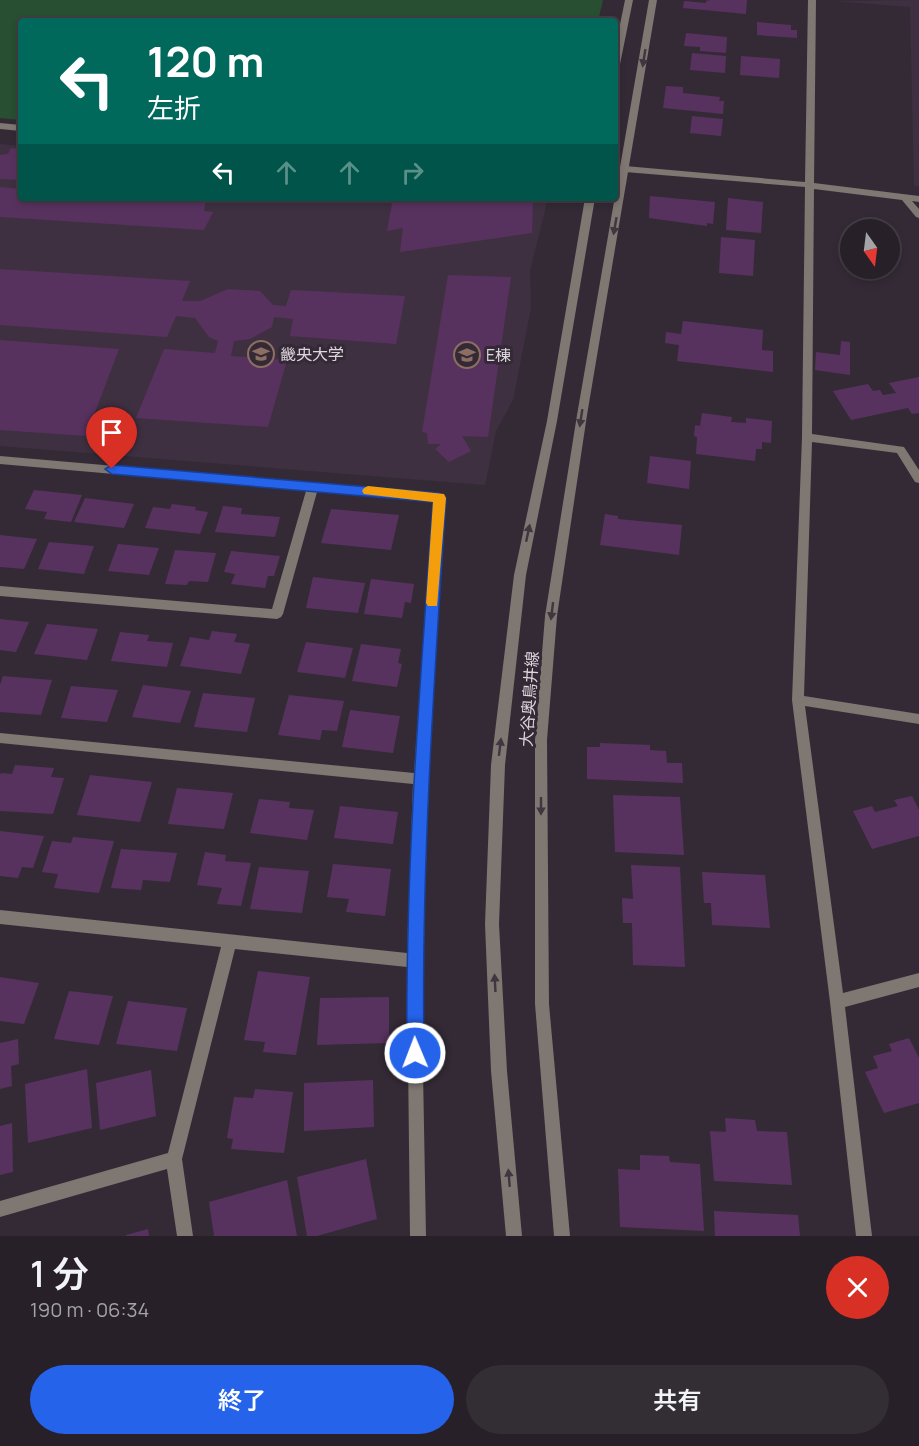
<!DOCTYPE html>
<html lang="ja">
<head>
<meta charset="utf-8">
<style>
	:root { --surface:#272028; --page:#332d34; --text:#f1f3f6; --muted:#a4a3a8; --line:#433e45; --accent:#2563eb }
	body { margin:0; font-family:Manrope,"Noto Sans JP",sans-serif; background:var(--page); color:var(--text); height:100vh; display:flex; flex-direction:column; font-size:22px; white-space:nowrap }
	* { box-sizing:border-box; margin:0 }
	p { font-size:20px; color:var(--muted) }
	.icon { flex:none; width:33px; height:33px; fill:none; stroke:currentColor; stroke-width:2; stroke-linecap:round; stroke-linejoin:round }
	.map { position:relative; height:1236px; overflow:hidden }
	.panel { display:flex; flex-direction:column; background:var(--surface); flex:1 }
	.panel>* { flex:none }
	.guide { position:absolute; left:18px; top:18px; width:600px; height:183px; border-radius:6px; box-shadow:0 3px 9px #0003,0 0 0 2px var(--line); background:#00695c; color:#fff; overflow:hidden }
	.needle { width:39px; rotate:166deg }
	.fabs { position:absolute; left:840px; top:219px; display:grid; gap:12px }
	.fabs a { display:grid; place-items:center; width:60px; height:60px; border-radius:50%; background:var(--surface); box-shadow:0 3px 9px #0003,0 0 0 2px var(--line); font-size:30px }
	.pin { position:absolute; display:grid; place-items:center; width:51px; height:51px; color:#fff; margin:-62px -26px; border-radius:50% 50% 50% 0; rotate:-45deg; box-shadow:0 0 6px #0007 }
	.pin .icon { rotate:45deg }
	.me { position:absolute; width:66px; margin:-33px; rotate:359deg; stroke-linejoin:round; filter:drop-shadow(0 0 4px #0008) }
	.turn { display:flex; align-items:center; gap:21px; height:126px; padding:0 30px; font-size:27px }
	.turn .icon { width:78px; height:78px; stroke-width:2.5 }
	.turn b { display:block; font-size:42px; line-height:51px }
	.lanes { display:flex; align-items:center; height:57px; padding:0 30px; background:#0003; justify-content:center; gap:30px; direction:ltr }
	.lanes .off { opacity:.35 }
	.round { display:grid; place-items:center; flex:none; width:63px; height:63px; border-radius:32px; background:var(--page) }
	.overview { display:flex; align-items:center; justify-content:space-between; height:102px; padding:0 30px }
	h1 { font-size:36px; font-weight:600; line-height:45px }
	.cta { display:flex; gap:12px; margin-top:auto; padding:12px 30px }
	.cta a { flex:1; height:69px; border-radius:36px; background:var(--accent); color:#fff; font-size:24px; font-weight:600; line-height:69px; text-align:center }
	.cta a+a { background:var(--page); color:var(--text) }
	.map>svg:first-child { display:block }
	.built { fill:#3f3041 }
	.green { fill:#284f32 }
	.building { fill:#58325f }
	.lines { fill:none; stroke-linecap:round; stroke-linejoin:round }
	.minor { fill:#7e7772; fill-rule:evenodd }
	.tertiary { fill:#7e7772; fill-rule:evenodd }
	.oneway { fill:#3f363f }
	.route { fill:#2563eb; stroke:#184099; stroke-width:1.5 }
	.slow { fill:#f59e0b }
	.labels { text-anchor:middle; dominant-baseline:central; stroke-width:6; stroke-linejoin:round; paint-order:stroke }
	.poi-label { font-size:16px; fill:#ddd6de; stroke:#342a36; text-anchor:start }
	.street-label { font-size:16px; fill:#ddd6de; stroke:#342a36 }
</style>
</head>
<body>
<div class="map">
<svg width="919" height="1236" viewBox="0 0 919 1236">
	<rect width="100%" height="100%" fill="#342a36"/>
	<g class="built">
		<path d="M919,0V186H914L910,7L835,1Z"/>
		<path d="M0,144L21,146V198H548L530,270L531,308L513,400L496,431L485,485L0,446Z"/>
	</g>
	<path class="green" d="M0,0H603L598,21H21V120L0,118Z"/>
	<g class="building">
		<path d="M711,0H747L746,14L683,8L684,1L706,3V1Z"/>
		<path d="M757,22L791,25V30H797V38L757,35Z"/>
		<path d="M686,33L727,37L726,53L700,51V47L684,46Z"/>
		<path d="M692,53L726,56L725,73L690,70Z"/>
		<path d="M741,56L780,59L779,78L740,75Z"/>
		<path d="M666,86L683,87V93L720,97L719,101H724L723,114L663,108Z"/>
		<path d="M692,116L723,119L721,136L690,133Z"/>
		<path d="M11,148L21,149V180L0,179V155L8,154Z"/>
		<path d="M0,187L21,189V198L206,200L204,211L213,212L204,230L0,217Z"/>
		<path d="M650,196L715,202L713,224L707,223V226L649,218Z"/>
		<path d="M393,198H533L532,233L400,252L403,228L387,231Z"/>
		<path d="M728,198L763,202L761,233L726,230Z"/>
		<path d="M721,237L755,240L753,276L719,273Z"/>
		<path d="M0,269L190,281L182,301H200L228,289L260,291L273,305L286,306L291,290L405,296L396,344L290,336L293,319L274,317L272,327L250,339L234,341L231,356L287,360L268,427L136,418L164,349L215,353L218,341L209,337L195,318L176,316L167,337L0,325Z"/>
		<path d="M448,275L511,277L488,437L462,436L471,451L449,462L435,449L441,444H428L427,433L422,432Z"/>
		<path d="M683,321L763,330L762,350L773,351V372L677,361L679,345L665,343L666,332L681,334Z"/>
		<path d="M0,340L119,349L86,436L0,430Z"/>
		<path d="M841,341L850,342V375L815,370L816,352L840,355Z"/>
		<path d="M919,377V413L912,414L908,408L851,420L833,391L868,384L873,391L880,390L883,395L896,393L889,383Z"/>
		<path d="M702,413L732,417L731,422L746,423V418L772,421L771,443L762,442V449H756L755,461L696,454L697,437L694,436L695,425L700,426Z"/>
		<path d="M650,456L691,461L689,489L647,483Z"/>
		<path d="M34,490L82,495L71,522L44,519L47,512L25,509Z"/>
		<path d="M85,498L134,504L124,528L74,522Z"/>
		<path d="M172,504L196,507L195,510L208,512L200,534L145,528L153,507L170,509Z"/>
		<path d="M223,506L242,508L241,514L280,517L275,537L215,532Z"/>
		<path d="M331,509L399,515L391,550L321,543Z"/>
		<path d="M605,514L618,516V519L682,525L679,555L600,545Z"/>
		<path d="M0,535L37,539L24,569L0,567Z"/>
		<path d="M49,542L94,546L84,574L38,569Z"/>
		<path d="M118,544L159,548L149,575L108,571Z"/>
		<path d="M175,550L216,553L208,582L189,581L187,585L165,584Z"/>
		<path d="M231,551L280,556L274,576H268L265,588L231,584L235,574L224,572Z"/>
		<path d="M313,577L365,583L358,613L306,608Z"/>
		<path d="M371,579L414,584L411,603L405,602L402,618L364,614Z"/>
		<path d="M0,619L29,622L16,652L0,650Z"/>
		<path d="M47,624L98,629L87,660L34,654Z"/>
		<path d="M212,631L237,634L234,642L250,644L241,674L180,666L190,637L209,640Z"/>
		<path d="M120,632L149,635L147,641L173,643L167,667L111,661Z"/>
		<path d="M306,642L353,648L345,678L297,672Z"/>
		<path d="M361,644L401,649L398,663L402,664L397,687L352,681Z"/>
		<path d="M3,676L52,680L41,715L0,712V685Z"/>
		<path d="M143,685L191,691L180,723L132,717Z"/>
		<path d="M71,686L118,690L107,722L61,718Z"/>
		<path d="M203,693L255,698L247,732L194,727Z"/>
		<path d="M289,695L344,701L337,731L322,730L320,740L278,735Z"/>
		<path d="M350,710L400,716L393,753L342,747Z"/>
		<path d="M600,743L650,745V750L666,751L667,763H682L683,783L587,779V747H600Z"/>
		<path d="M15,765L54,768L51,777L64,778L53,814L0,811V775L1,773L12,774Z"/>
		<path d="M90,775L152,782L140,822L77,815Z"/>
		<path d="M177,788L233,793L224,829L168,824Z"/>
		<path d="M613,795L680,797L684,855L615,852Z"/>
		<path d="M912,796L919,810V836L872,849L853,811L872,806L875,812L898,806L894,800Z"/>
		<path d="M259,799L290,802L289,808L314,810L307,840L250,833Z"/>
		<path d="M340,806L398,812L393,844L334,838Z"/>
		<path d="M0,831L44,836L33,868L22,867L18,878L0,876Z"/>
		<path d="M73,837L114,841L99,893L54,888L58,874L42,872L52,841L71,843Z"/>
		<path d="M121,849L177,853L170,882L143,880L141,890L111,888Z"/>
		<path d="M205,852L226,855L225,861L251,863L241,906L217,904L222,888L197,885Z"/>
		<path d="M333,864L391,869L385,916L346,912L349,899L327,897Z"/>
		<path d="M631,865L680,867L685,967L633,965L632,923H623L622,898L633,899Z"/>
		<path d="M259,867L309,871L302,913L250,909Z"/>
		<path d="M702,872L765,875L770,928L712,925L711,903H704Z"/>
		<path d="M258,971L310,977L296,1055L263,1052L265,1042L244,1040Z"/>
		<path d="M0,977L39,983L24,1024L0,1021Z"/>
		<path d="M69,991L113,996L99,1045L54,1039Z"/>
		<path d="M389,997V1043L317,1045L320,998Z"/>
		<path d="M128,1001L187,1008L177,1051L116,1044Z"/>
		<path d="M909,1038L919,1058V1103L884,1113L865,1072L878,1068L873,1056L892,1051L889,1044Z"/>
		<path d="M18,1039L19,1064L11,1066L12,1086L0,1089V1043Z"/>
		<path d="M87,1069L92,1128L28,1143L25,1084Z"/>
		<path d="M151,1070L156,1116L100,1130L96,1083Z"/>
		<path d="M373,1080L374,1127L304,1131V1083Z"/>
		<path d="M255,1089L293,1092L284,1153L231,1149L233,1139L227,1138L234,1097L253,1098Z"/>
		<path d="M725,1118L755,1120L757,1131L787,1132L792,1185L714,1181L710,1131L726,1132Z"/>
		<path d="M12,1123L13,1172L0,1175V1126Z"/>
		<path d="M640,1155L669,1156L670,1162L700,1164L704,1231L620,1227L618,1169L640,1170Z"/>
		<path d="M366,1159L377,1219L317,1236H307L297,1177Z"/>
		<path d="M287,1180L297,1236H214L209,1202Z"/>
		<path d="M714,1211L798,1215L800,1236H715Z"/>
		<path d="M148,1229L149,1236H126V1235Z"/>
	</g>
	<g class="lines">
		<g class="minor">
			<path d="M808,0H816L814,183L919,196V202L912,201L919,209V218L916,217L902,200L814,189L812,434L904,447L919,470V483L915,482L897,453L812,442L804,696L919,714V724L805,706L843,993L919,973V987L845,1007L872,1236H856L830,1002L792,700L802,437L805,187L625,172L621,169L625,166L805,182Z"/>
			<path d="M0,456L439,494L445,498L427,779L421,961L426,1236H410L407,967L235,949L182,1159L193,1236H177L167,1169L0,1217V1201L168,1153L221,947L0,924V910L407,953L413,784L0,743V733L414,773L433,502L317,492L283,614L281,617L277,619L0,596V586L272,609L306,491L0,464Z"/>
		</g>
		<g class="tertiary">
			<path d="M625,0H633L619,69L615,71V49Z"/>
			<path d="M649,0H657L587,415L557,616L547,740L549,1004L570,1236H554L535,1004V740L545,616L577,415Z"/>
			<path d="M0,123L21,125V131L0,129Z"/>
			<path d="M585,198H595L557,421L526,575L505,765L499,924L507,1071L522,1236H506L491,1071L485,924L491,765L514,575L547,421Z"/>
		</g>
	</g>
	<defs><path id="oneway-solid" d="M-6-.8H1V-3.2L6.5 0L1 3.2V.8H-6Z" transform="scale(1.5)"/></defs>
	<g class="oneway">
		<use href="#oneway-solid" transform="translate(644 58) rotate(99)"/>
		<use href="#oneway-solid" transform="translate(615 226) rotate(100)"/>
		<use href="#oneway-solid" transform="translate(581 418) rotate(99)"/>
		<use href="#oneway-solid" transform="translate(528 533) rotate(-78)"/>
		<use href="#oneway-solid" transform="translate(552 611) rotate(97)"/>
		<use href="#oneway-solid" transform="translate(500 747) rotate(-83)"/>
		<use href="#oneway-solid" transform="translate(541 806) rotate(90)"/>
		<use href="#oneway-solid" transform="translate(495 983) rotate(-93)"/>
		<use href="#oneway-solid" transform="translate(509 1178) rotate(-95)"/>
	</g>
	<path class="route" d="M112,465L439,493L446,498C434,683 421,867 424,1053L421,1059L415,1061L409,1059L407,1053C405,868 420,685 433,502L112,474L105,469Z"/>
	<path class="slow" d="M368,486L444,494L446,498L437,606H428L426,603L433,502L364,494L362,491L364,488Z"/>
	<defs>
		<symbol id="university-ring" viewBox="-11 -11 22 22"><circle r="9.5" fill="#342a36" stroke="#8d6e63" stroke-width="1.5"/><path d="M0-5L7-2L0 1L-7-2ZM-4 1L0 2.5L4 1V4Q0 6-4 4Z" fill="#8d6e63"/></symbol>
		<symbol id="school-ring" viewBox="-11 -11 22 22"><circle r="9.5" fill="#342a36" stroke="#8d6e63" stroke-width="1.5"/><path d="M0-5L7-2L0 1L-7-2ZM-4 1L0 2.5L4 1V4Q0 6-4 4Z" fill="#8d6e63"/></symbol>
	</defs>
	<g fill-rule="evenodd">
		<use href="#university-ring" x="246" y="339" width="30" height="30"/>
		<use href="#school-ring" x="452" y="340" width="30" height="30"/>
	</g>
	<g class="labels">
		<g class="poi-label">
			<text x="280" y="354">畿央大学</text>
			<text x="486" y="355">E棟</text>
		</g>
		<g class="street-label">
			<text transform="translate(529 699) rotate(-86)">大谷奥鳥井線</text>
		</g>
	</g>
</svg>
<div class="fabs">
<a><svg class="needle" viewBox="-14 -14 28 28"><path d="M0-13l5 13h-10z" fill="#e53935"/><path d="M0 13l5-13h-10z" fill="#a4a3a8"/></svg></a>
</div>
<div class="pin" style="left:112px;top:469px;background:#d93025"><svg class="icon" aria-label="arrive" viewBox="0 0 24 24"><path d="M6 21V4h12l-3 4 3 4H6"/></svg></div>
<svg class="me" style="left:415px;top:1053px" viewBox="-20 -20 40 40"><circle r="17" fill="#2563eb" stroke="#fff" stroke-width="3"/><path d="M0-11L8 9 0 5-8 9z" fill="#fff"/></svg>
<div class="guide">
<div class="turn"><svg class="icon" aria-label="left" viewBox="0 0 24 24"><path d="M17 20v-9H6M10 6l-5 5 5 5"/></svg><div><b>120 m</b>左折</div></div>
<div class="lanes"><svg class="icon" aria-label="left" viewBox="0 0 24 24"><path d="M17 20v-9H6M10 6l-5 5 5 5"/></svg><svg class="icon off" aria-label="ahead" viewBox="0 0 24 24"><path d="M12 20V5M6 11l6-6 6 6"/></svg><svg class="icon off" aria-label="ahead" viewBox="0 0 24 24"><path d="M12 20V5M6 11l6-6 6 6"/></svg><svg class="icon off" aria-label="right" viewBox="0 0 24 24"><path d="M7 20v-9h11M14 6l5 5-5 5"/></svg></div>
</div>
</div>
<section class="panel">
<div class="overview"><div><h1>1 分</h1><p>190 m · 06:34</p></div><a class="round" style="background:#d93025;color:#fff"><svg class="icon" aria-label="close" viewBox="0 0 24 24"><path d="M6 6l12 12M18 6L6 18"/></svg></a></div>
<div class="cta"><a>終了</a><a>共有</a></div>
</section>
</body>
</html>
